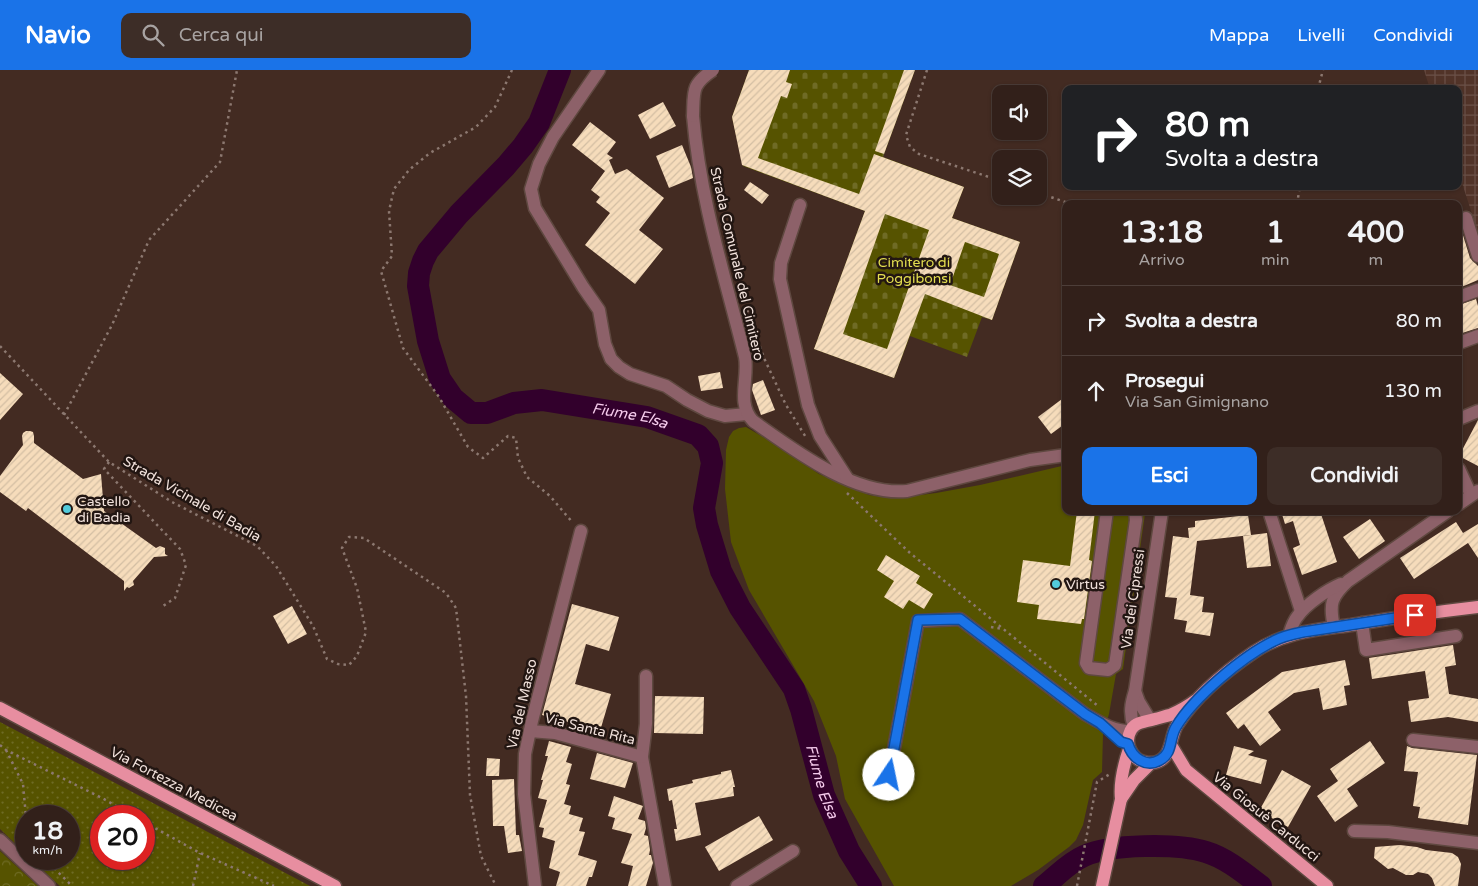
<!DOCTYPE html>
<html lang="it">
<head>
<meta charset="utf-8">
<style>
	:root { --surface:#32201a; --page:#3d2d27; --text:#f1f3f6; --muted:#a8a3a2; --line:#4d3e39; --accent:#1a73e8 }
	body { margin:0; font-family:"Varela Round",sans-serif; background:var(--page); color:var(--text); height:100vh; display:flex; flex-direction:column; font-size:19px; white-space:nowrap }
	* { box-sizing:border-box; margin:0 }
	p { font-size:16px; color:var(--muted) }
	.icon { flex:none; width:28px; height:28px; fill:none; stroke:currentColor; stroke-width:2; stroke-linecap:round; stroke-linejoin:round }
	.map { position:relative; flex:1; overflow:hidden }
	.details { position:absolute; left:1062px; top:130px; width:400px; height:315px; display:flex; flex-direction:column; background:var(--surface); border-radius:10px; box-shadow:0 1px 4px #0004,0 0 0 1px var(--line) }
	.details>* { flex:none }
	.top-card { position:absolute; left:1062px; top:15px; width:400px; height:105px; border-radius:10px; box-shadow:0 1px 4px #0004,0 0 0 1px var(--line); background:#202124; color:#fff; overflow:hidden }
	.buttons { position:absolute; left:992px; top:15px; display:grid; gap:10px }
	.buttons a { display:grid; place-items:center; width:55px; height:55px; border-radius:10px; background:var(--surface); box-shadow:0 1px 4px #0004,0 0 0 1px var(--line); font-size:25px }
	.speed { position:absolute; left:15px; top:735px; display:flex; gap:10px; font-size:25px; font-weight:700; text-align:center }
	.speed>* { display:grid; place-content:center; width:65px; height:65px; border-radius:50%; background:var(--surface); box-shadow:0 1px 4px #0004,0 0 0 1px var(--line); line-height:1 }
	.speed small { font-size:12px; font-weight:400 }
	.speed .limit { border:8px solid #d22; background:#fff; color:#111 }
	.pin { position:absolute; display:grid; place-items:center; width:42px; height:42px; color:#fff; margin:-21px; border-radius:10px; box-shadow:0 2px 8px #0006 }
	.me { position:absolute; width:55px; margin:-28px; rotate:11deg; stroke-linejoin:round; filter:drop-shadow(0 0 4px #0008) }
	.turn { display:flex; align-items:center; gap:18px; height:105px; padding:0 20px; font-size:22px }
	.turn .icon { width:65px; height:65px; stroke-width:2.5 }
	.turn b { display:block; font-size:35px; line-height:42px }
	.eta { display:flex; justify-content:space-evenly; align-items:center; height:85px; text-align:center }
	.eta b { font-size:30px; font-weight:700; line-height:35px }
	.primary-button { display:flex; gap:10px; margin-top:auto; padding:10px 20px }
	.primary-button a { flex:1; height:58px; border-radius:10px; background:var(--accent); color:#fff; font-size:20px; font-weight:700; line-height:58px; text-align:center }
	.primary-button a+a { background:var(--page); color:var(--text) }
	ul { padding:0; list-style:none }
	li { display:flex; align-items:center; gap:15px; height:70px; padding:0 20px; border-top:1px solid var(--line) }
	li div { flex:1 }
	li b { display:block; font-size:19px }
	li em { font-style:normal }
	header { display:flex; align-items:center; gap:30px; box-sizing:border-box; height:70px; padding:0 25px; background:var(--accent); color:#fff }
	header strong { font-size:24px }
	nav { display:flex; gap:28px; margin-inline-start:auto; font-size:18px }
	.search { width:350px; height:45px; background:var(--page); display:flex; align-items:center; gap:12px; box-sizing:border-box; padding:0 18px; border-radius:10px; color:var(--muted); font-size:19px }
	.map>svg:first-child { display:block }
	.industrial { fill:url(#industrial-grid) }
	.forest { fill:url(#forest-crowns) }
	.cemetery { fill:url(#cemetery-stones) }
	.park { fill:url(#park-dots); fill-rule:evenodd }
	.pitch { fill:#565300 }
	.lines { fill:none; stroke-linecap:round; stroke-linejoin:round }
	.river { stroke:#32002c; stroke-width:22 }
	.building { fill:url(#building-hatch); fill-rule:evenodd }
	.minor-casing { stroke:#5f4840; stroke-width:15 }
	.major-casing { stroke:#5f4840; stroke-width:15 }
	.path { stroke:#8c7870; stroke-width:2.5; stroke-dasharray:2.5 4; stroke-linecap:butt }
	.minor { stroke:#8d6169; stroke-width:12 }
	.major { stroke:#e78ea0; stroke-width:12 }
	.minor-bridge-casing { stroke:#5f4840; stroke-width:15; stroke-linecap:butt }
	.minor-bridge { stroke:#8d6169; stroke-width:12 }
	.route-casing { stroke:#114b97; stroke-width:12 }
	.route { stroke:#1a73e8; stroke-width:9 }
	.poi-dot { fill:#53cbdb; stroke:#221612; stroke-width:2 }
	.labels { text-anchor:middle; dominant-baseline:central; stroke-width:5; stroke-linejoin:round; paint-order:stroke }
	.park-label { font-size:14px; fill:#e3de50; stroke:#221612 }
	.street-label { font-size:14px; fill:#f1e1db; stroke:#221612 }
	.poi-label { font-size:14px; fill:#f1e1db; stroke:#221612; text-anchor:start }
	.water-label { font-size:15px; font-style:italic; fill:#f5cbec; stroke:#221612 }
</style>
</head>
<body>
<header>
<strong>Navio</strong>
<div class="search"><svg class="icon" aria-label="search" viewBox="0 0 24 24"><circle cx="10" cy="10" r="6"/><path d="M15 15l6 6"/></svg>Cerca qui</div>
<nav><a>Mappa</a><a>Livelli</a><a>Condividi</a></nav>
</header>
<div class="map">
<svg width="1478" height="816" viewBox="0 0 1478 816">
	<defs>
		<pattern id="industrial-grid" width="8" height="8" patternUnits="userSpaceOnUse" patternTransform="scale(1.25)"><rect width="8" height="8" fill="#513328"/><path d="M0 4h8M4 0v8" fill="none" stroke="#6a5047"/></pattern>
		<pattern id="forest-crowns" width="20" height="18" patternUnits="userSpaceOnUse" patternTransform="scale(1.25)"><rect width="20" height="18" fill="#565300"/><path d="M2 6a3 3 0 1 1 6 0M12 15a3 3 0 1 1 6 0" fill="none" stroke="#6f6b25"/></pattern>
		<pattern id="cemetery-stones" width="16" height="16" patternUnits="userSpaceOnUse" patternTransform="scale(1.25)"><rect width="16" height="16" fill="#565300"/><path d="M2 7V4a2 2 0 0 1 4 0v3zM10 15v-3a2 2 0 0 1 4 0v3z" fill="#6f6b25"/></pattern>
		<pattern id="park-dots" width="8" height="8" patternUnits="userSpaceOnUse" patternTransform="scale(1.25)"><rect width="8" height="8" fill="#565300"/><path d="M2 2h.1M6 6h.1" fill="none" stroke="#6f6b25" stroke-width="1.8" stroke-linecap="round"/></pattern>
		<pattern id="building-hatch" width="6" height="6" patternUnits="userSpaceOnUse" patternTransform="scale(1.25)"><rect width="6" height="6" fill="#f6dcbb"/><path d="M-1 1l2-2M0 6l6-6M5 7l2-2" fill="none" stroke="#d3bea3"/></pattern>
	</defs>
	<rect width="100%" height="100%" fill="#432b22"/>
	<path class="industrial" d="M1424,0H1478V162L1459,104V19H1430Z"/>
	<path class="forest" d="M0,781L38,816H0Z"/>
	<path class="cemetery" d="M749,0H915L883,87L964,117L952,148L1020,172L992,250L982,247L967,287L910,266L894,308L814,279L865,141L743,96L732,47Z"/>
	<path class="park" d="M0,652L310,816H60L31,789H69V746H26V784L0,759ZM101,746H144V789H101Z"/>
	<path class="pitch" d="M746,357L770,371L819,404L869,425L882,427L897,428L936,423L980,415L1066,395V441H1144L1145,444L1123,599L1116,604L1109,644L1103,664L1102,702L1093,710L1083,755L1076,770L1069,777L1038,800L1011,816H894L845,729L836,686L814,631L749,520L731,472L725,419L726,380L729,367L733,361L739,358Z"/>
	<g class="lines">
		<g class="river">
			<path id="s1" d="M560,0L539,53L523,76L506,96L459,144L428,181L423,191L419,203L418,216L428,271L440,309L453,328L471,343H487L514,333L542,330L647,347L698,365L708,376L712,393L704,438L707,455L721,501L740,538L794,619L801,639L824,725L849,781L871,816"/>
			<path d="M1044,816C1057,806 1068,793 1084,786C1110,774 1178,773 1206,782C1226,788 1244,803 1261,816"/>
		</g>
	</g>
	<g class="building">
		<path d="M749,0H790L786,12L792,14L787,28L781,26L758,88L859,124L874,84L964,117L952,148L1020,172L992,250L925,224L894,308L814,279L865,141L742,95L732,47ZM885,144L929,160L887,279L843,264ZM965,172L999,184L984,227L950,215Z"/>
		<path d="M904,0H915L884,84L875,81Z"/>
		<path d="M663,32L676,56L650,69L638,45Z"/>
		<path d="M590,52L616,72L607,84L613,88L609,90L615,104L627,99L664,128L639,160L663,179L635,214L585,175L610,143L596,132L600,127L591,120L605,101L572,75Z"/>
		<path d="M682,75L691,97L693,108L669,118L656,86Z"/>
		<path d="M750,112L769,125L762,134L744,120Z"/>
		<path d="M1459,152L1470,188L1478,196V210L1459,218Z"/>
		<path d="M1476,229L1478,236V258L1459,264V235Z"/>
		<path d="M720,302L723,318L701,321L698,306Z"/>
		<path d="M0,303L23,324L0,350Z"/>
		<path d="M763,310L775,340L761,345L752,320L753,314Z"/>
		<path d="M1066,326V353L1051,364L1038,347Z"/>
		<path d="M1478,350V396L1459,386Z"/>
		<path d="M26,361H30L33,362L34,366V373L83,409L101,404L104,441L156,478L160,476L165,478V484L168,486L154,487L133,511L134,515L129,518L127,517L124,521V511L28,438L26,441L0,422V406L23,375L22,366L23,363Z"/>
		<path d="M1077,441H1095L1089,490L1092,491L1084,549H1082L1081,554L1037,549L1039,535L1017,532L1023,490L1070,496Z"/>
		<path d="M1281,441H1320L1337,492L1302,505L1293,478L1300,475L1293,451L1285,454Z"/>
		<path d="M1248,445L1251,465L1197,471L1190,525L1204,527L1202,542L1214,543L1210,566L1185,562L1187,551L1174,549L1177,528L1165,527L1173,466L1189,468L1188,458L1195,457V451Z"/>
		<path d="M1370,449L1385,471L1359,489L1343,467Z"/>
		<path d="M1456,452L1463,463L1478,454V488L1468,473L1414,509L1400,488Z"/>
		<path d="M1267,463L1271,496L1247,498L1243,466Z"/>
		<path d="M886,485L920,506L916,513L933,524L924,539L909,530L903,539L884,527L894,511L877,500Z"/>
		<path d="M572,534L619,547L609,581L586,574L575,614L611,624L600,661L542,645Z"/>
		<path d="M292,536L307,564L288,574L273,546Z"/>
		<path d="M1453,575L1456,595L1445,597L1449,624L1478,629V652L1448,647L1411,652L1408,631L1429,628L1425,601L1372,609L1369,588Z"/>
		<path d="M1345,590L1350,615L1344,616L1347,635L1323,640L1319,618L1294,623L1268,642L1281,660L1260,676L1244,654L1238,659L1226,643L1282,602Z"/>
		<path d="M655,626L704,627L703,664L654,663Z"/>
		<path d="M549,671L571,677L566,692L572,694L566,714L570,715L564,734L571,736L569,744L583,748L579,761L585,762L578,785L597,791L592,807H589L586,816H556L560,802L549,798L555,771L542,767L544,758L539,757L547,730L538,728L543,710H541L548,686H545Z"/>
		<path d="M1370,671L1385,693L1347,719L1358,736L1335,752L1317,726L1338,711L1330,699Z"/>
		<path d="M1234,676L1254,681L1248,685L1267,690L1261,714L1226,705Z"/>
		<path d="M1407,676L1412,678L1477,685L1468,755L1418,748L1420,737L1413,736L1418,702L1404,701Z"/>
		<path d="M597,683L633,693L625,718L590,709Z"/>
		<path d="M487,688L500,689L499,706H486Z"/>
		<path d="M731,700L735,717H733L734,726L695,733L701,765L676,771L674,759H677L672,730L669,731L667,719L693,713L692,710L721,704V702Z"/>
		<path d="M1282,700L1311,716L1288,757L1259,741Z"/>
		<path d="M514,709L516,765H519L522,781L508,783L504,756H493L492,710Z"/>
		<path d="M614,726L643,736L638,749L645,751L646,758L644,765L648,766L650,780L649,785H651L653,793L646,816H628L633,796L621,793L632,764L612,759L615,748L608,746Z"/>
		<path d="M759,746L773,770L719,801L705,777Z"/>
		<path d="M1400,775L1417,777L1426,780L1452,783L1458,787L1461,794L1458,816H1435L1432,808L1428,804L1418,802L1413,805H1406L1393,798L1388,799L1374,788L1375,777Z"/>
	</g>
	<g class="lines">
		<defs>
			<g id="minor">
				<path d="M599,0L553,67L539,94L531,119L535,138L583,217L599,240L605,274L611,289L619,297L630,304L666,316L687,330L708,341L725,346L747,344"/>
				<path d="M693,46C700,129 725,207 745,287C749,308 736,333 753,351C794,380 854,426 907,421L1030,390L1066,385"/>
				<path d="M800,135L781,193L780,209L808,335L820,366L847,408"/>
				<path d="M1466,148L1478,186"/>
				<path d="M1459,227L1478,220"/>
				<path d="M1459,273L1478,266"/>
				<path d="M1459,349L1478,341"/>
				<path d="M1459,399L1471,425"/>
				<path d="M1459,434L1478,421"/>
				<path d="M1107,441L1086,593L1089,598L1108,600L1115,595L1136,450L1135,441"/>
				<path d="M1269,441L1301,541"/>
				<path d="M1362,553L1366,580L1456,566"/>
				<path d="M1334,557C1329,534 1331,527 1348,511L1448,441"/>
				<path d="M1289,565C1291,559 1293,552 1297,547C1306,534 1327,520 1341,514"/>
				<path d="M646,606V654L642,687L665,816"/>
				<path d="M1135,621L1139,632L1150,650"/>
				<path d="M1134,657C1129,644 1131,633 1135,621L1162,441"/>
				<path d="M530,661L555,663L642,687"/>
				<path d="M1413,670L1478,677"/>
				<path d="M889,705L918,551L960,549L1085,644C1099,652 1114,662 1131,661"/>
				<path d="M1354,761L1388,762L1478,773"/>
				<path d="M0,770L49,816"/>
				<path d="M535,816L524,724L525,684L532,651L581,461"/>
				<path d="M737,816L793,781"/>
			</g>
			<g id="major">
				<path d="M1196,630C1188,636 1179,641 1170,645C1165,646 1160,648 1155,649C1142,653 1130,651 1128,670C1128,676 1130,682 1135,687C1139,691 1145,693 1152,693C1173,691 1169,668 1177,655C1195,627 1226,601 1254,582C1284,562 1315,560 1351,555C1393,548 1435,542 1478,537"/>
				<path d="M0,638L335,816"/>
				<path d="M1171,675L1186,700L1327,816"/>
				<path d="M1121,729L1134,710L1151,693"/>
				<path d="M1102,816L1121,729C1119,712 1124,694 1129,679"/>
			</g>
		</defs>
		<use href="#minor" class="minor-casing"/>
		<use href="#major" class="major-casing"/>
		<g class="path">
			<path d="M512,0L495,37L476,57L430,83L409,100L394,119L389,141L392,186L381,201L403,278L439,327L468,377L483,388L508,366L516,368L518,388L527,407L550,426L573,453"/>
			<path d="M927,0L906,65L910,77L919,84L1001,111"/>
			<path d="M1318,19L1323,0"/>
			<path d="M1039,123L1071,134"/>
			<path d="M1297,134L1300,116"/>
			<path d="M747,240L764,288L786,335L807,369"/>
			<path d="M0,276L109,392L172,432L257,476L276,496L313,556L327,589L338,594L349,595L357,586L366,562L357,518L342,478L349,467L364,468L446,523L456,538L466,626L470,725L481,786L496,816"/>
			<path d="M64,345L112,255L149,170L220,92L237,0"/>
			<path d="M109,392L104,399L180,479L186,495L175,528L163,536"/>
			<path d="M847,423L910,483L1098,636"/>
			<path d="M991,557L1003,559"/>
			<path d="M0,675L6,680L102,728L134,746"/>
			<path d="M6,680L23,714L26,747"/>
			<path d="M144,752L200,783L274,816"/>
			<path d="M45,789L72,816"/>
			<path d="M193,816L200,783"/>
			<path d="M1077,816L1097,712L1110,704"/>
		</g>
		<use href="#minor" class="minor"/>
		<use href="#major" class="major"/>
		<defs>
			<path id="minor-bridge" d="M693,46C694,21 691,15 713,0"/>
		</defs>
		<use href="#minor-bridge" class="minor-bridge-casing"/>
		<use href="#minor-bridge" class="minor-bridge"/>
	</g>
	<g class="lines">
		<defs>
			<path id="route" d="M889,705L918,550L960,549L1085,644L1100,653L1121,672L1128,674C1132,688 1146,698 1160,690C1173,683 1169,668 1176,657C1194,627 1243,586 1274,571C1283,566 1293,564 1303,562L1415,545"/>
		</defs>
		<use href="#route" class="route-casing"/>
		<use href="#route" class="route"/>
	</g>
	<g class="poi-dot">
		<circle cx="67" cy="439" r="5"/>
		<circle cx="1056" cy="514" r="5"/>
	</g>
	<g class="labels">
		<g class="park-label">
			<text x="914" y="192">Cimitero di<tspan x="914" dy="16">Poggibonsi</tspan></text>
		</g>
		<g class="street-label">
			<text transform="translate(737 194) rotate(77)">Strada Comunale del Cimitero</text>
			<text transform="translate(192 429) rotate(30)">Strada Vicinale di Badia</text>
			<text transform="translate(1133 529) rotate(-82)">Via dei Cipressi</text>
			<text transform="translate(522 634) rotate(-77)">Via del Masso</text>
			<text transform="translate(590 659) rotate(14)">Via Santa Rita</text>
			<text transform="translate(174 714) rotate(28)">Via Fortezza Medicea</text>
			<text transform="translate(1266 747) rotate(39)">Via Giosuè Carducci</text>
		</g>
		<g class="poi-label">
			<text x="77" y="431">Castello<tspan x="77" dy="16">di Badia</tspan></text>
			<text x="1066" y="514">Virtus</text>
		</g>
		<g class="water-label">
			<text stroke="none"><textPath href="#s1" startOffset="568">Fiume Elsa</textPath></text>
			<text stroke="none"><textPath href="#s1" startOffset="1018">Fiume Elsa</textPath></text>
		</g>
	</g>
</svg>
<div class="buttons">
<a><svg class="icon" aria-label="sound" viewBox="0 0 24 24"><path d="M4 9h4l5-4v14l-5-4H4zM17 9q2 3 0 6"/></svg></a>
<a><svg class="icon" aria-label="layers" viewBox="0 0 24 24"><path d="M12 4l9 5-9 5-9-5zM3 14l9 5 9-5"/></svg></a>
</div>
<div class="speed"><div>18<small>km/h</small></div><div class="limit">20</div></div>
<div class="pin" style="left:1415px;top:545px;background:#d93025"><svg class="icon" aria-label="arrive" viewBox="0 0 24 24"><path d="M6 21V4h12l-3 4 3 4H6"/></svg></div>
<svg class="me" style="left:889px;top:705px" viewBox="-20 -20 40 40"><circle r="19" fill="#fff"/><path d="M0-13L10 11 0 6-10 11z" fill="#1a73e8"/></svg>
<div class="top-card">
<div class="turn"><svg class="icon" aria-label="right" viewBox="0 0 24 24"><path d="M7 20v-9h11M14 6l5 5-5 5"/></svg><div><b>80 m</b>Svolta a destra</div></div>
</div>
<section class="details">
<div class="eta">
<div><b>13:18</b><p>Arrivo</p></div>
<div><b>1</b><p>min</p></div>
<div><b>400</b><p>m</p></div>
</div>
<ul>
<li><svg class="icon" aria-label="right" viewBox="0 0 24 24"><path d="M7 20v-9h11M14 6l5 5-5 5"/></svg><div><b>Svolta a destra</b></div><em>80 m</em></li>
<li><svg class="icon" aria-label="ahead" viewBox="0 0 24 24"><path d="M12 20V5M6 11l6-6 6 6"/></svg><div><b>Prosegui</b><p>Via San Gimignano</p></div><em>130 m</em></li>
</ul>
<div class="primary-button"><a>Esci</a><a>Condividi</a></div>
</section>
</div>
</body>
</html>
